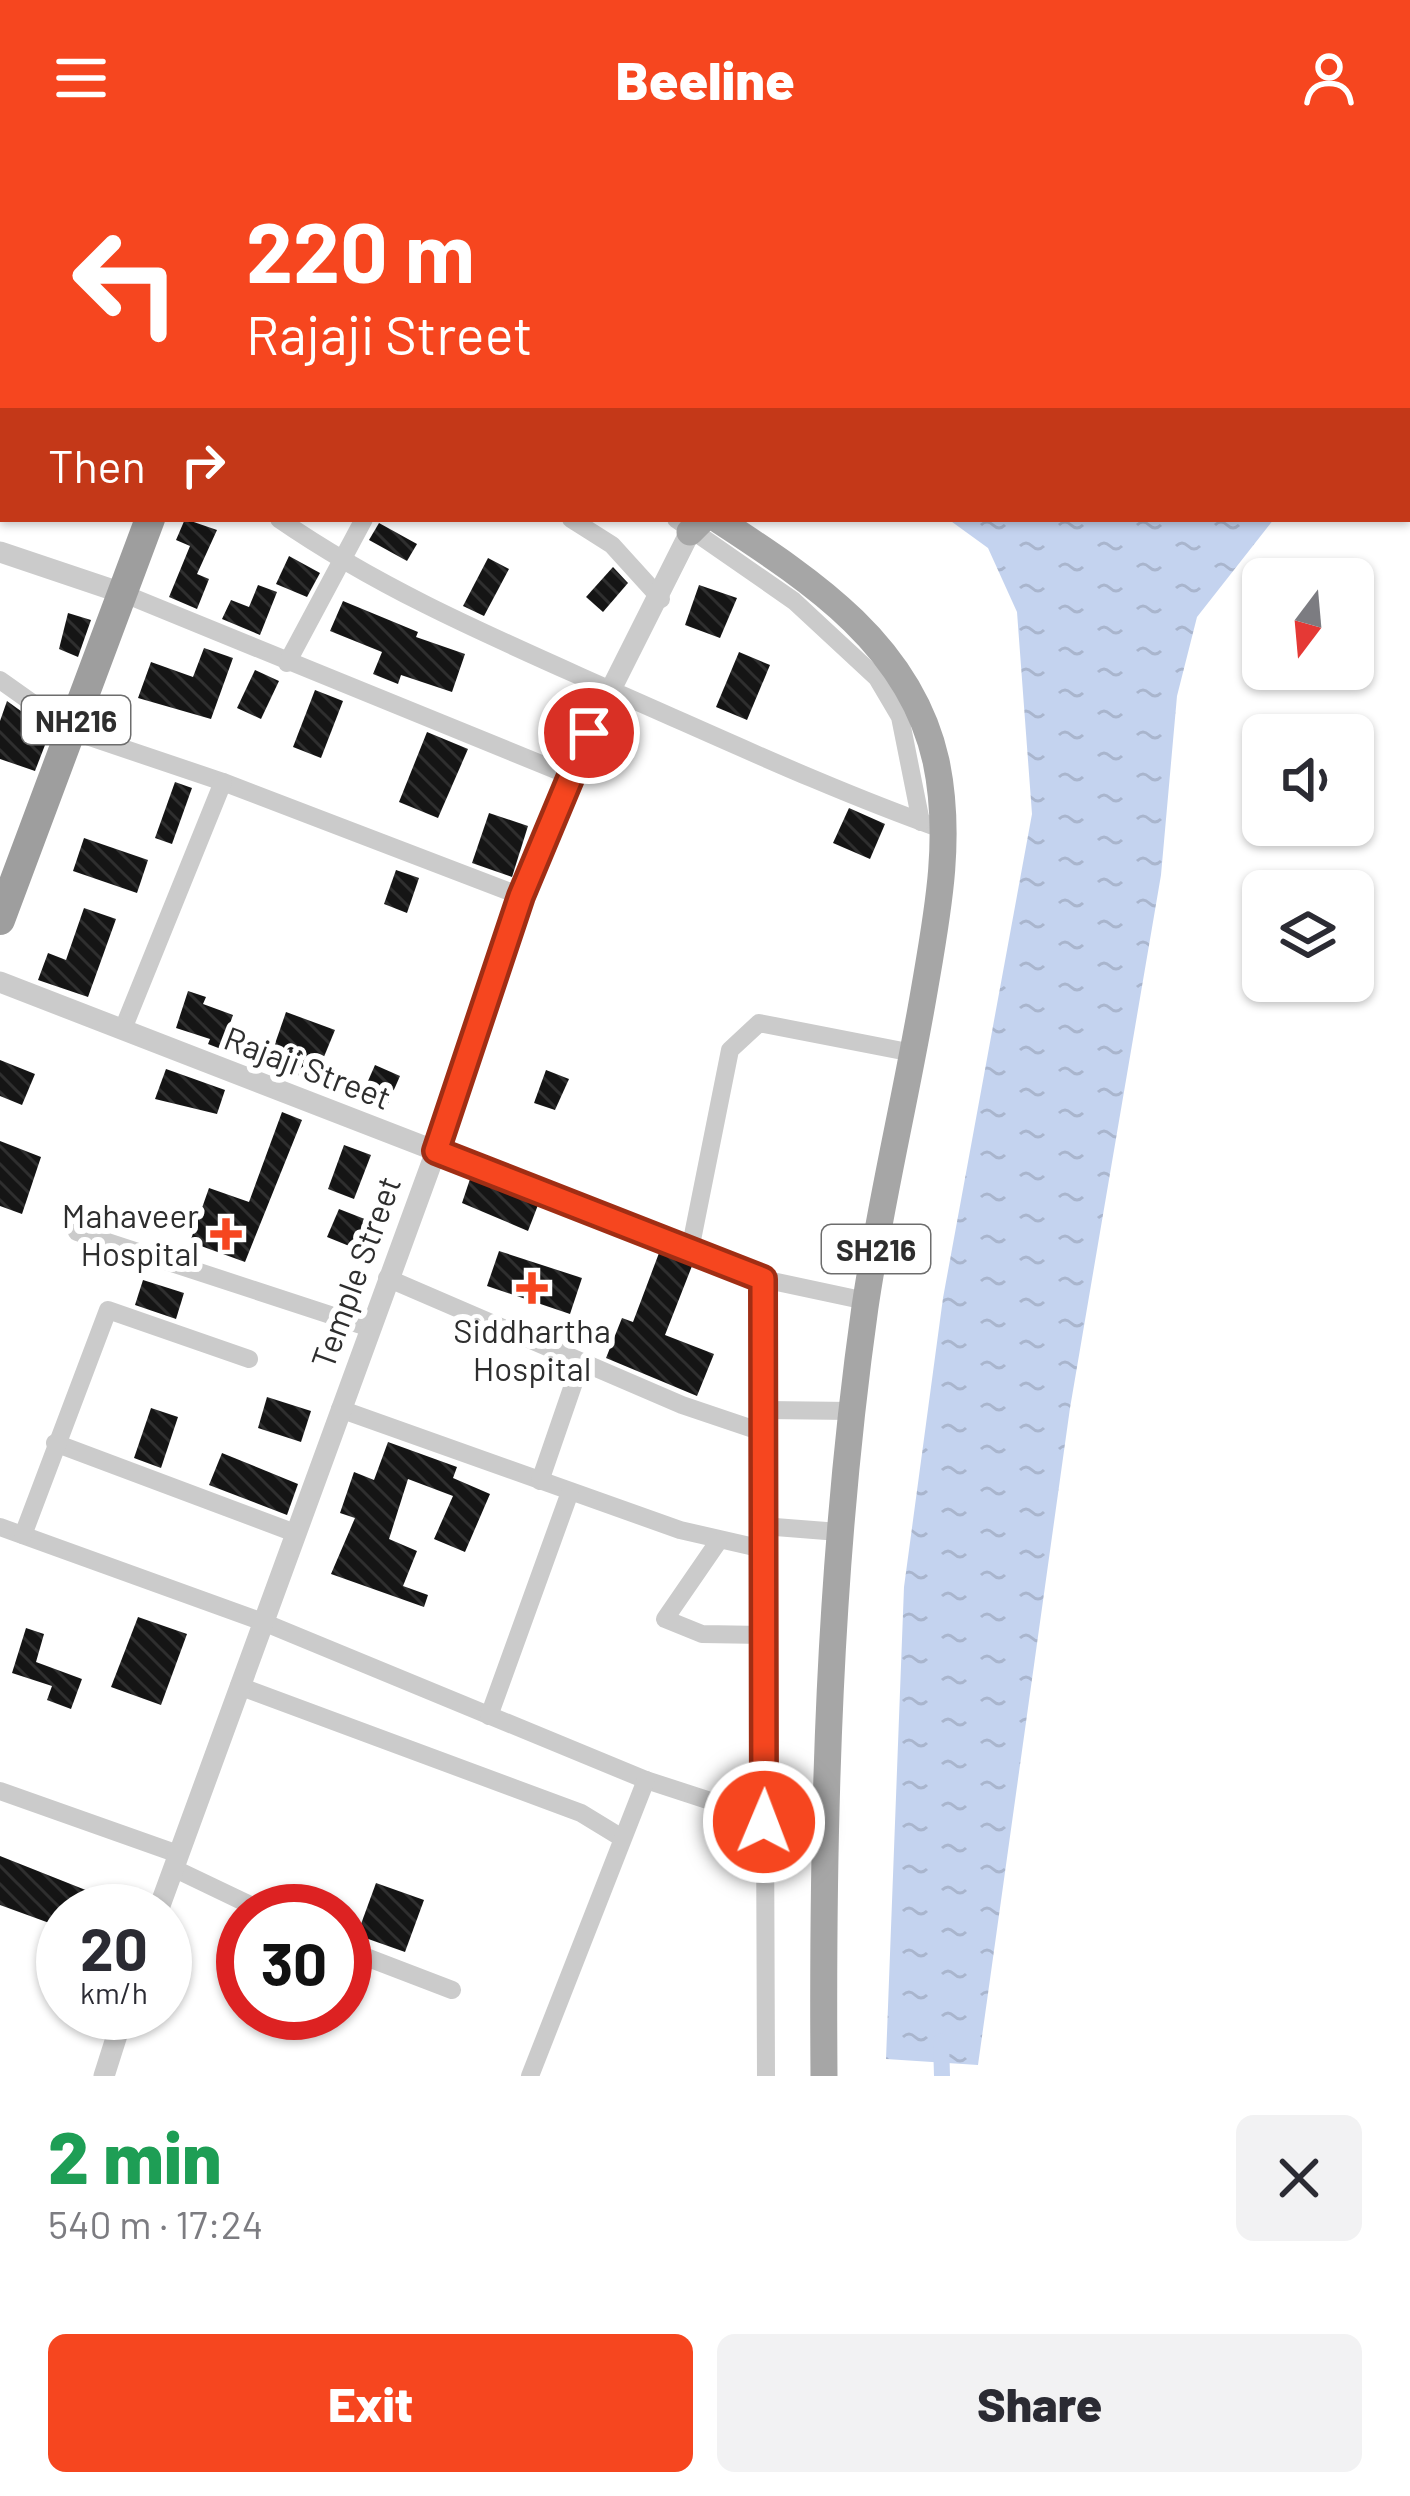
<!DOCTYPE html>
<html lang="en">
<head>
<meta charset="utf-8">
<style>
	:root { --surface:#fff; --page:#f2f2f3; --text:#2b2b33; --muted:#7c7c81; --accent:#f6461f }
	body { margin:0; font-family:Barlow,sans-serif; background:var(--page); color:var(--text); height:100vh; display:flex; flex-direction:column; font-size:45px; white-space:nowrap }
	* { box-sizing:border-box; margin:0 }
	p { font-size:39px; color:var(--muted) }
	.icon { flex:none; width:66px; height:66px; fill:none; stroke:currentColor; stroke-width:2; stroke-linecap:round; stroke-linejoin:round }
	.map { position:relative; height:1920px; overflow:hidden }
	.side { display:flex; flex-direction:column; background:var(--surface); flex:1 }
	.side>* { flex:none }
	.guide { position:absolute; left:0px; top:0px; width:1410px; height:366px; box-shadow:0 3px 9px #0004; background:#f6461f; color:#fff; overflow:hidden }
	.needle { width:78px; rotate:196deg }
	.tools { position:absolute; left:1242px; top:402px; display:grid; gap:24px }
	.tools a { display:grid; place-items:center; width:132px; height:132px; border-radius:18px; background:var(--surface); box-shadow:0 3px 9px #0004; font-size:60px }
	.speed { position:absolute; left:36px; top:1728px; display:flex; gap:24px; font-size:60px; font-weight:700; text-align:center }
	.speed>* { display:grid; place-content:center; width:156px; height:156px; border-radius:50%; background:var(--surface); box-shadow:0 3px 9px #0004; line-height:1 }
	.speed small { font-size:30px; font-weight:400 }
	.speed .limit { border:18px solid #d22; background:#fff; color:#111 }
	.pin { position:absolute; display:grid; place-items:center; width:102px; height:102px; color:#fff; margin:-51px; border:6px solid #fff; border-radius:50%; box-shadow:0 3px 12px #0007 }
	.me { position:absolute; width:132px; margin:-66px; rotate:1deg; stroke-linejoin:round; filter:drop-shadow(0 0 9px #0008) }
	.turn { display:flex; align-items:center; gap:42px; height:252px; padding:0 48px; font-size:54px }
	.turn .icon { width:156px; height:156px; stroke-width:2.5 }
	.turn b { display:block; font-size:84px; line-height:102px }
	.then { display:flex; align-items:center; height:114px; padding:0 48px; background:#0003; gap:24px; font-size:45px }
	.round { display:grid; place-items:center; flex:none; width:126px; height:126px; border-radius:18px; background:var(--page) }
	.headline { display:flex; align-items:center; justify-content:space-between; height:204px; padding:0 48px }
	h1 { font-size:72px; font-weight:800; line-height:90px; color:#1e9e55 }
	.cta { display:flex; gap:24px; margin-top:auto; padding:24px 48px }
	.cta a { flex:1; height:138px; border-radius:18px; background:var(--accent); color:#fff; font-size:48px; font-weight:800; line-height:138px; text-align:center }
	.cta a+a { background:var(--page); color:var(--text) }
	header { display:flex; justify-content:space-between; align-items:center; height:156px; padding:0 48px; background:var(--accent); color:#fff; font-size:54px; font-weight:800 }
	.map>svg:first-child { display:block }
	.water { fill:url(#water-ripples) }
	.lines { fill:none; stroke-linecap:round; stroke-linejoin:round }
	.canal { stroke:#c4d3ef; stroke-width:16 }
	.building { fill:url(#building-back-hatch) }
	.minor { stroke:#cbcbcb; stroke-width:18 }
	.tertiary { stroke:#cbcbcb; stroke-width:21 }
	.primary { stroke:#a6a6a6; stroke-width:27 }
	.trunk { stroke:#9e9e9e; stroke-width:30 }
	.route-casing { stroke:#a02e14; stroke-width:30 }
	.route { stroke:#f6461f; stroke-width:21 }
	.poi-dot { fill:#f6461f; stroke:#fff; stroke-width:4.5 }
	.labels { text-anchor:middle; dominant-baseline:central; stroke-width:12; stroke-linejoin:round; paint-order:stroke }
	.shield { fill:#fff; stroke:#6d6d6d; stroke-width:3 }
	.shield-label { font-size:30px; font-weight:bold; fill:#2e2e2e }
	.street-label { font-size:33px; fill:#2e2e2e; stroke:#fff }
	.poi-label { font-size:33px; fill:#2e2e2e; stroke:#fff; text-anchor:end }
</style>
</head>
<body>
<header><svg class="icon" aria-label="menu" viewBox="0 0 24 24"><path d="M4 6h16M4 12h16M4 18h16"/></svg>Beeline<svg class="icon" aria-label="person" viewBox="0 0 24 24"><circle cx="12" cy="8" r="4"/><path d="M4 21q1-7 8-7t8 7"/></svg></header>
<div class="map">
<svg width="1410" height="1920" viewBox="0 0 1410 1920">
	<defs>
		<pattern id="water-ripples" width="26" height="14" patternUnits="userSpaceOnUse" patternTransform="scale(3)"><rect width="26" height="14" fill="#c4d3ef"/><path d="M2 4q2-2 4 0t4 0M15 11q2-2 4 0t4 0" fill="none" stroke="#a9b5cd"/></pattern>
		<pattern id="building-back-hatch" width="6" height="6" patternUnits="userSpaceOnUse" patternTransform="scale(3)"><rect width="6" height="6" fill="#151515"/><path d="M-1 5l2 2M0 0l6 6M5-1l2 2" fill="none" stroke="#2f2f2f"/></pattern>
	</defs>
	<rect width="100%" height="100%" fill="#fff"/>
	<path class="water" d="M948,363H1274L1197,461L1177,540L1161,719L1070,1252L978,1909L886,1903L904,1431L943,1142L1032,658L1017,456L988,392Z"/>
	<g class="lines">
		<path class="canal" d="M941,1885L942,1920"/>
	</g>
	<g class="building">
		<path d="M185,363L217,374L197,418L209,423L197,453L169,441L190,390L176,384Z"/>
		<path d="M379,367L417,388L407,405L369,384Z"/>
		<path d="M289,400L320,417L307,441L276,428Z"/>
		<path d="M488,402L509,413L484,460L463,450Z"/>
		<path d="M613,411L628,427L603,456L586,441Z"/>
		<path d="M258,429L277,436L260,479L222,463L231,444L249,451Z"/>
		<path d="M699,429L737,442L720,482L685,469Z"/>
		<path d="M343,445L418,476L416,481L465,498L452,536L401,519L398,528L373,518L382,496L330,475Z"/>
		<path d="M68,457L91,464L78,501L59,493Z"/>
		<path d="M204,492L233,502L211,563L138,542L151,506L193,521Z"/>
		<path d="M739,496L770,509L747,564L716,551Z"/>
		<path d="M255,514L279,525L261,563L237,552Z"/>
		<path d="M315,534L343,545L321,602L293,591Z"/>
		<path d="M7,545L50,576L35,615L0,603V565Z"/>
		<path d="M427,576L468,593L438,662L399,646Z"/>
		<path d="M175,626L192,632L172,688L155,682Z"/>
		<path d="M849,652L885,668L870,703L833,687Z"/>
		<path d="M489,657L528,670L512,721L472,707Z"/>
		<path d="M84,682L148,704L137,737L73,715Z"/>
		<path d="M396,714L419,722L407,757L384,748Z"/>
		<path d="M84,752L116,763L88,841L38,824L48,797L66,804Z"/>
		<path d="M188,835L206,841L203,848L233,859L221,893L208,888L210,883L176,872Z"/>
		<path d="M286,856L335,874L314,925L268,908Z"/>
		<path d="M0,904L35,918L22,949L0,940Z"/>
		<path d="M375,909L400,920L386,952L361,941Z"/>
		<path d="M166,913L225,934L217,958L155,943Z"/>
		<path d="M546,914L569,923L555,954L534,947Z"/>
		<path d="M282,956L302,964L245,1106L190,1086L209,1032L249,1046Z"/>
		<path d="M0,985L41,1001L22,1058L0,1050Z"/>
		<path d="M344,989L371,999L354,1043L328,1033Z"/>
		<path d="M470,1023L538,1049L528,1075L462,1047Z"/>
		<path d="M339,1053L380,1069L369,1098L327,1081Z"/>
		<path d="M499,1095L582,1122L570,1158L487,1130Z"/>
		<path d="M659,1097L692,1110L665,1179L714,1198L697,1240L606,1202L622,1162L633,1166Z"/>
		<path d="M143,1124L184,1137L176,1163L135,1149Z"/>
		<path d="M267,1241L311,1255L301,1286L258,1272Z"/>
		<path d="M151,1252L178,1261L161,1312L134,1302Z"/>
		<path d="M388,1286L457,1311L453,1322L490,1338L465,1396L434,1383L453,1340L408,1323L389,1383L417,1395L403,1430L428,1439L424,1451L331,1418L355,1362L340,1357L354,1316L374,1324Z"/>
		<path d="M222,1297L298,1328L287,1359L209,1329Z"/>
		<path d="M138,1461L187,1478L161,1549L111,1531Z"/>
		<path d="M26,1472L44,1478L36,1506L82,1523L71,1553L47,1544L52,1530L12,1517Z"/>
		<path d="M0,1700L136,1754V1755H63V1772L0,1749Z"/>
		<path d="M376,1727L424,1744L405,1796L357,1779Z"/>
	</g>
	<g class="lines">
		<g class="minor">
			<path d="M898,0L905,3"/>
			<path d="M1358,0L1365,3"/>
			<path d="M942,2L954,3"/>
			<path d="M993,3L995,0"/>
			<path d="M1407,28L1410,25"/>
			<path d="M279,363C386,437 504,486 622,539C729,586 834,635 944,674"/>
			<path d="M571,363L612,389L661,443"/>
			<path d="M676,363L794,445L877,522L900,561L921,666"/>
			<path d="M122,437L568,619"/>
			<path d="M287,507L364,363"/>
			<path d="M0,524L72,575L223,626L521,740"/>
			<path d="M123,873L223,626"/>
			<path d="M436,995L763,1123L866,1145"/>
			<path d="M77,1076L367,1171"/>
			<path d="M690,1094L730,894L759,867L913,897"/>
			<path d="M387,1122L682,1249L765,1277"/>
			<path d="M763,1123L766,1920"/>
			<path d="M340,1253L680,1374L763,1393"/>
			<path d="M766,1254L852,1255"/>
			<path d="M55,1287L295,1377"/>
			<path d="M540,1325L581,1206"/>
			<path d="M762,1370L839,1376"/>
			<path d="M0,1371L263,1466L646,1624L827,1683"/>
			<path d="M23,1379L108,1154L249,1203"/>
			<path d="M718,1386L665,1463L702,1478L765,1479"/>
			<path d="M239,1530L581,1657L622,1682"/>
			<path d="M489,1560L570,1336"/>
			<path d="M0,1635L178,1698"/>
			<path d="M173,1712L263,1755"/>
			<path d="M345,1793L452,1834"/>
			<path d="M530,1920L646,1624"/>
		</g>
		<g class="tertiary">
			<path d="M86,0L92,3"/>
			<path d="M836,0L843,3"/>
			<path d="M0,396L122,437"/>
			<path d="M0,826L436,995"/>
			<path d="M158,1755L436,995L521,740L568,619L690,376"/>
			<path d="M104,1920L124,1857"/>
		</g>
		<g class="primary">
			<path d="M965,3L967,0"/>
			<path d="M717,363C810,424 910,488 936,605C952,680 938,755 925,830C907,937 881,1043 865,1151C829,1406 822,1663 824,1920"/>
			<path d="M690,376L703,363"/>
		</g>
		<g class="trunk">
			<path d="M293,3L294,0"/>
			<path d="M0,764L150,363"/>
		</g>
	</g>
	<g class="lines">
		<defs>
			<path id="route" d="M589,577L521,740L436,995L763,1123L764,1666"/>
		</defs>
		<use href="#route" class="route-casing"/>
		<use href="#route" class="route"/>
	</g>
	<g class="poi-dot">
		<path d="M220 1060h12v12h12v12h-12v12h-12v-12h-12v-12h12z"/>
		<path d="M526 1114h12v12h12v12h-12v12h-12v-12h-12v-12h12z"/>
	</g>
	<g class="labels">
		<g class="shield">
			<rect x="22" y="540" width="108" height="48" rx="9"/>
			<rect x="822" y="1069" width="108" height="48" rx="9"/>
		</g>
		<g class="shield-label">
			<text x="76" y="564">NH216</text>
			<text x="876" y="1093">SH216</text>
		</g>
		<g class="street-label">
			<text transform="translate(308 911) rotate(21)">Rajaji Street</text>
			<text transform="translate(355 1116) rotate(-70)">Temple Street</text>
		</g>
		<g class="poi-label">
			<text x="199" y="1059">Mahaveer<tspan x="199" dy="38">Hospital</tspan></text>
			<text x="532" y="1174" text-anchor="middle">Siddhartha<tspan x="532" dy="38">Hospital</tspan></text>
		</g>
	</g>
</svg>
<div class="tools">
<a><svg class="needle" viewBox="-14 -14 28 28"><path d="M0-13l5 13h-10z" fill="#e53935"/><path d="M0 13l5-13h-10z" fill="#7c7c81"/></svg></a>
<a><svg class="icon" aria-label="sound" viewBox="0 0 24 24"><path d="M4 9h4l5-4v14l-5-4H4zM17 9q2 3 0 6"/></svg></a>
<a><svg class="icon" aria-label="layers" viewBox="0 0 24 24"><path d="M12 4l9 5-9 5-9-5zM3 14l9 5 9-5"/></svg></a>
</div>
<div class="speed"><div>20<small>km/h</small></div><div class="limit">30</div></div>
<div class="pin" style="left:589px;top:577px;background:#d93025"><svg class="icon" aria-label="arrive" viewBox="0 0 24 24"><path d="M6 21V4h12l-3 4 3 4H6"/></svg></div>
<svg class="me" style="left:764px;top:1666px" viewBox="-20 -20 40 40"><circle r="17" fill="#f6461f" stroke="#fff" stroke-width="3"/><path d="M0-11L8 9 0 5-8 9z" fill="#fff"/></svg>
<div class="guide">
<div class="turn"><svg class="icon" aria-label="left" viewBox="0 0 24 24"><path d="M17 20v-9H6M10 6l-5 5 5 5"/></svg><div><b>220 m</b>Rajaji Street</div></div>
<div class="then">Then<svg class="icon" aria-label="right" viewBox="0 0 24 24"><path d="M7 20v-9h11M14 6l5 5-5 5"/></svg></div>
</div>
</div>
<section class="side">
<div class="headline"><div><h1>2 min</h1><p>540 m · 17:24</p></div><a class="round"><svg class="icon" aria-label="close" viewBox="0 0 24 24"><path d="M6 6l12 12M18 6L6 18"/></svg></a></div>
<div class="cta"><a>Exit</a><a>Share</a></div>
</section>
</body>
</html>
